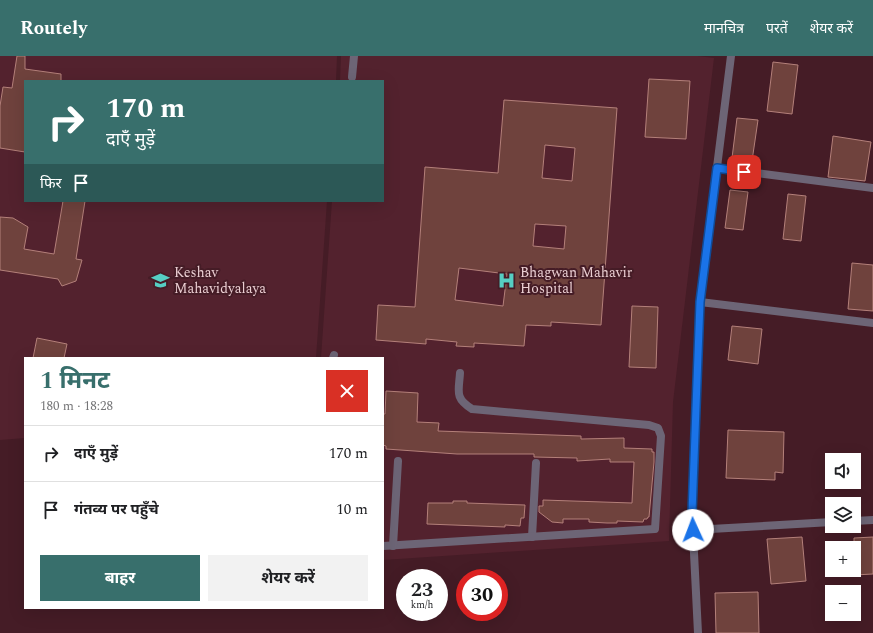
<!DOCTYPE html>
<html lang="hi">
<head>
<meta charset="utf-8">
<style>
	:root { --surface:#fff; --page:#f2f2f2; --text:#202124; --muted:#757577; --line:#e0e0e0; --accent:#386f6c }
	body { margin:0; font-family:Spectral,"Noto Sans Devanagari",serif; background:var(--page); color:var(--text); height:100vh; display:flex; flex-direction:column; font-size:15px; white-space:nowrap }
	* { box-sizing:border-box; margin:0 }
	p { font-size:13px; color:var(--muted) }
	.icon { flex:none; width:22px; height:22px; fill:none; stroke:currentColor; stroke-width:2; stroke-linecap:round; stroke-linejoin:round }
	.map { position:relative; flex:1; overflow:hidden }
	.side { position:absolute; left:24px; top:301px; width:360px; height:252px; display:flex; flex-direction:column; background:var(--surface); border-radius:0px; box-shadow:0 4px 16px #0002 }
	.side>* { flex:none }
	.top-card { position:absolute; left:24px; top:24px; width:360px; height:122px; border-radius:0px; box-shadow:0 4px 16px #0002; background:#386f6c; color:#fff; overflow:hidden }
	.fabs { position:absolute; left:825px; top:397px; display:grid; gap:8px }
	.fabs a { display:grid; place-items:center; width:36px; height:36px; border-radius:0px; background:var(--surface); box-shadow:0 4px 16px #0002; font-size:20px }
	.speed { position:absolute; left:396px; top:513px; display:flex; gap:8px; font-size:20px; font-weight:700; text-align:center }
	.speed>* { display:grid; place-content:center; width:52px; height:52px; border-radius:50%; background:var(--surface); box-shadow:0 4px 16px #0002; line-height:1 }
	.speed small { font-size:10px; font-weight:400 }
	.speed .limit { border:6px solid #d22; background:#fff; color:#111 }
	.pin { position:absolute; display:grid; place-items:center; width:34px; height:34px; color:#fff; margin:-17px; border-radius:8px; box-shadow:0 2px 6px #0006 }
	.me { position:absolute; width:44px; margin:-22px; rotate:358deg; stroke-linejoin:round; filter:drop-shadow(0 0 3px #0008) }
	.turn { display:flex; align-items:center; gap:14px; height:84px; padding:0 16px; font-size:18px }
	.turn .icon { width:52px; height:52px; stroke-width:2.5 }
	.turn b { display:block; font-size:28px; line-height:34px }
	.then { display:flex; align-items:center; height:38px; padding:0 16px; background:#0003; gap:8px; font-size:15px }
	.round { display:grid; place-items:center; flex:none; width:42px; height:42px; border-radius:0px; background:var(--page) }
	.head { display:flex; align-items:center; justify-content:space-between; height:68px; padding:0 16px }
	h1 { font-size:24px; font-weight:700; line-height:30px; color:var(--accent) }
	.cta { display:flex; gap:8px; margin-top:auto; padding:8px 16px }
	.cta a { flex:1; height:46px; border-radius:0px; background:var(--accent); color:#fff; font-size:16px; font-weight:700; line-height:46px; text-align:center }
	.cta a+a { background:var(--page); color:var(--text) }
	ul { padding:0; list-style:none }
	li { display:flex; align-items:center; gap:12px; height:56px; padding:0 16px; border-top:1px solid var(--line) }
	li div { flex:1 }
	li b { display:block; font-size:15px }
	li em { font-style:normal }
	header { display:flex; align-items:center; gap:24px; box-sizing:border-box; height:56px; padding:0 20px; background:var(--accent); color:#fff }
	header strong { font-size:19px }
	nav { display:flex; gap:22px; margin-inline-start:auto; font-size:14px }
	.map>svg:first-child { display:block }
	.built { fill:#53222e }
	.building { fill:#6f423d; stroke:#b4807a; fill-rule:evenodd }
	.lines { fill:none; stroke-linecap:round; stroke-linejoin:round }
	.minor { stroke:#6d6576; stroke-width:8 }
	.route-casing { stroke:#114b97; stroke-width:10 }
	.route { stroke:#1a73e8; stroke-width:7 }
	.labels { text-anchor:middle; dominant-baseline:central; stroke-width:4; stroke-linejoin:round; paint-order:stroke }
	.poi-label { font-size:14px; fill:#ebcfd3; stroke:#451c26; text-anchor:start }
</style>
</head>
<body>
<header>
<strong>Routely</strong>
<nav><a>मानचित्र</a><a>परतें</a><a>शेयर करें</a></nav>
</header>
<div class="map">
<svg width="873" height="577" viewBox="0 0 873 577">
	<rect width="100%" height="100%" fill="#451c26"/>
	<g class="built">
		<path d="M0,0H337L336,25H25V145H327L316,302H25V382L0,384Z"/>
		<path d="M341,0H698L714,2L673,346L669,485L383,504V302H321L332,145H383V25H340Z"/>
	</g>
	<g class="building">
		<path d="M17,0H25V13L61,18V25H25V96L0,92V50L3,31L12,32Z"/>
		<path d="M773,6L798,9L792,58L767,55Z"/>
		<path d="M649,23L690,25L686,83L645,81Z"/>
		<path d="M504,44L617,52L601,269L551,266V270L526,269L524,290L474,287V291L456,290L457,286L426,283V288L376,284L378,249L415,251L425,111L498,117ZM545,89L575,92L572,125L542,122ZM535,168L566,170L564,193L533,190ZM459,212L507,218L503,250L455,244Z"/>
		<path d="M737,62L758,64L752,105L732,102Z"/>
		<path d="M833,80L871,86L865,125L828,121Z"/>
		<path d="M730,134L748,136L743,174L725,172Z"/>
		<path d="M788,138L806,140L801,185L783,183Z"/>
		<path d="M63,145H85L76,203L82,204L76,225L62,230L58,223L0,214V161L13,162L28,171L24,193L54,198Z"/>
		<path d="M852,207L873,209V255L848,253Z"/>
		<path d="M632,250L658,251L656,312L629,311Z"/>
		<path d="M732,270L762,273L758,308L728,304Z"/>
		<path d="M37,282L67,288L64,302H33Z"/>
		<path d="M386,335L418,337L417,366L439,367L438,375L581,380V383L624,382V392L652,393V396H654V406L649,461H648L647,463H644L643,466L617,465V467H607L589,466V463H563V467L552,466L539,456V450H543V444L632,447L634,406H610V403L577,405V402L534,401V398H457L386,393V390L383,389V358H385Z"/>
		<path d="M728,374L784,376L783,417L775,416V424L726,422Z"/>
		<path d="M453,445H467V447L525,449L524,462H521L520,470L505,469V471L427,468L428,447H453Z"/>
		<path d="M802,481L806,525L771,528L767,483Z"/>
		<path d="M873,481V518L854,519V482Z"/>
		<path d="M758,536L759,577H716L715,537Z"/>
	</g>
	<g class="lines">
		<g class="minor">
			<path d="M352,21L354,0"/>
			<path d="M717,112L873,132"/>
			<path d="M700,246L873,267"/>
			<path d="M333,302L334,299"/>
			<path d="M854,465L873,464"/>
			<path d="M693,474L832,466"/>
			<path d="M532,481L536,407"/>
			<path d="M383,490L655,473L661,380L658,372L649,369L472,353C454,342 459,335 460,317"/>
			<path d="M393,490L398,405"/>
			<path d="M698,577L692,457L700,246L731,0"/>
		</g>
	</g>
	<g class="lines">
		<defs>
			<path id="route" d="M693,474L692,457L700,246L717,112L744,116"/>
		</defs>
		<use href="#route" class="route-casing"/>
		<use href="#route" class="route"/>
	</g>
	<defs>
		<symbol id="university-bare" viewBox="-9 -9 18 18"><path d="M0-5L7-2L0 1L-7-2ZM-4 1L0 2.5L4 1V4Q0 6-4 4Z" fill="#56cec3" stroke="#451c26" stroke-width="2.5" paint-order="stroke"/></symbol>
		<symbol id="hospital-bare" viewBox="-9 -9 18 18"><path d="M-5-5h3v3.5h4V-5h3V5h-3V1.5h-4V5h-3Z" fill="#56cec3" stroke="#451c26" stroke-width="2.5" paint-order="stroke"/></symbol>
	</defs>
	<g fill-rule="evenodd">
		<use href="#university-bare" x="148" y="212" width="25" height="25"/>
		<use href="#hospital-bare" x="494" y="212" width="25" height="25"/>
	</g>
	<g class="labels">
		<g class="poi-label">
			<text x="174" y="216">Keshav<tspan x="174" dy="16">Mahavidyalaya</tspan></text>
			<text x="520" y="216">Bhagwan Mahavir<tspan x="520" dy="16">Hospital</tspan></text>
		</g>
	</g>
</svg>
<div class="fabs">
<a><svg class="icon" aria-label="sound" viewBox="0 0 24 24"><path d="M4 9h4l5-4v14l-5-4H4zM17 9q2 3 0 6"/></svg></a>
<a><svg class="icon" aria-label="layers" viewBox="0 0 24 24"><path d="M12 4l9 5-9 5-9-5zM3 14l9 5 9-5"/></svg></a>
<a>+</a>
<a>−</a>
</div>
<div class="speed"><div>23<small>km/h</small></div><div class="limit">30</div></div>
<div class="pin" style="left:744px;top:116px;background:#d93025"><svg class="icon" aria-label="arrive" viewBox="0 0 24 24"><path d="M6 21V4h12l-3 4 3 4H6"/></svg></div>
<svg class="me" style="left:693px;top:474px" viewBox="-20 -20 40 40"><circle r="19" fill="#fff"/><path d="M0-13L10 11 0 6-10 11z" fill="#1a73e8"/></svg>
<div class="top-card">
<div class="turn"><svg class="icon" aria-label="right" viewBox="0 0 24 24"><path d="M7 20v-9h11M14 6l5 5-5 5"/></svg><div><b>170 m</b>दाएँ मुड़ें</div></div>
<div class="then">फिर<svg class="icon" aria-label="arrive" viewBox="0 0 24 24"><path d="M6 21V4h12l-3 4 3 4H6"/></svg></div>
</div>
<section class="side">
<div class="head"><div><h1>1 मिनट</h1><p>180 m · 18:28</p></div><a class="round" style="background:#d93025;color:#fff"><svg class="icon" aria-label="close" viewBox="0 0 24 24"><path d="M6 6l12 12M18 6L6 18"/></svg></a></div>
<ul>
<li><svg class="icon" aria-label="right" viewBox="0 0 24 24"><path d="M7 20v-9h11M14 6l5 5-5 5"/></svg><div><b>दाएँ मुड़ें</b></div><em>170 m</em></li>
<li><svg class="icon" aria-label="arrive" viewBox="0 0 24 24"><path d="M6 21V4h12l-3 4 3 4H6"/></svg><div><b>गंतव्य पर पहुँचे</b></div><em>10 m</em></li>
</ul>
<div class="cta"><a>बाहर</a><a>शेयर करें</a></div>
</section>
</div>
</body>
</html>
